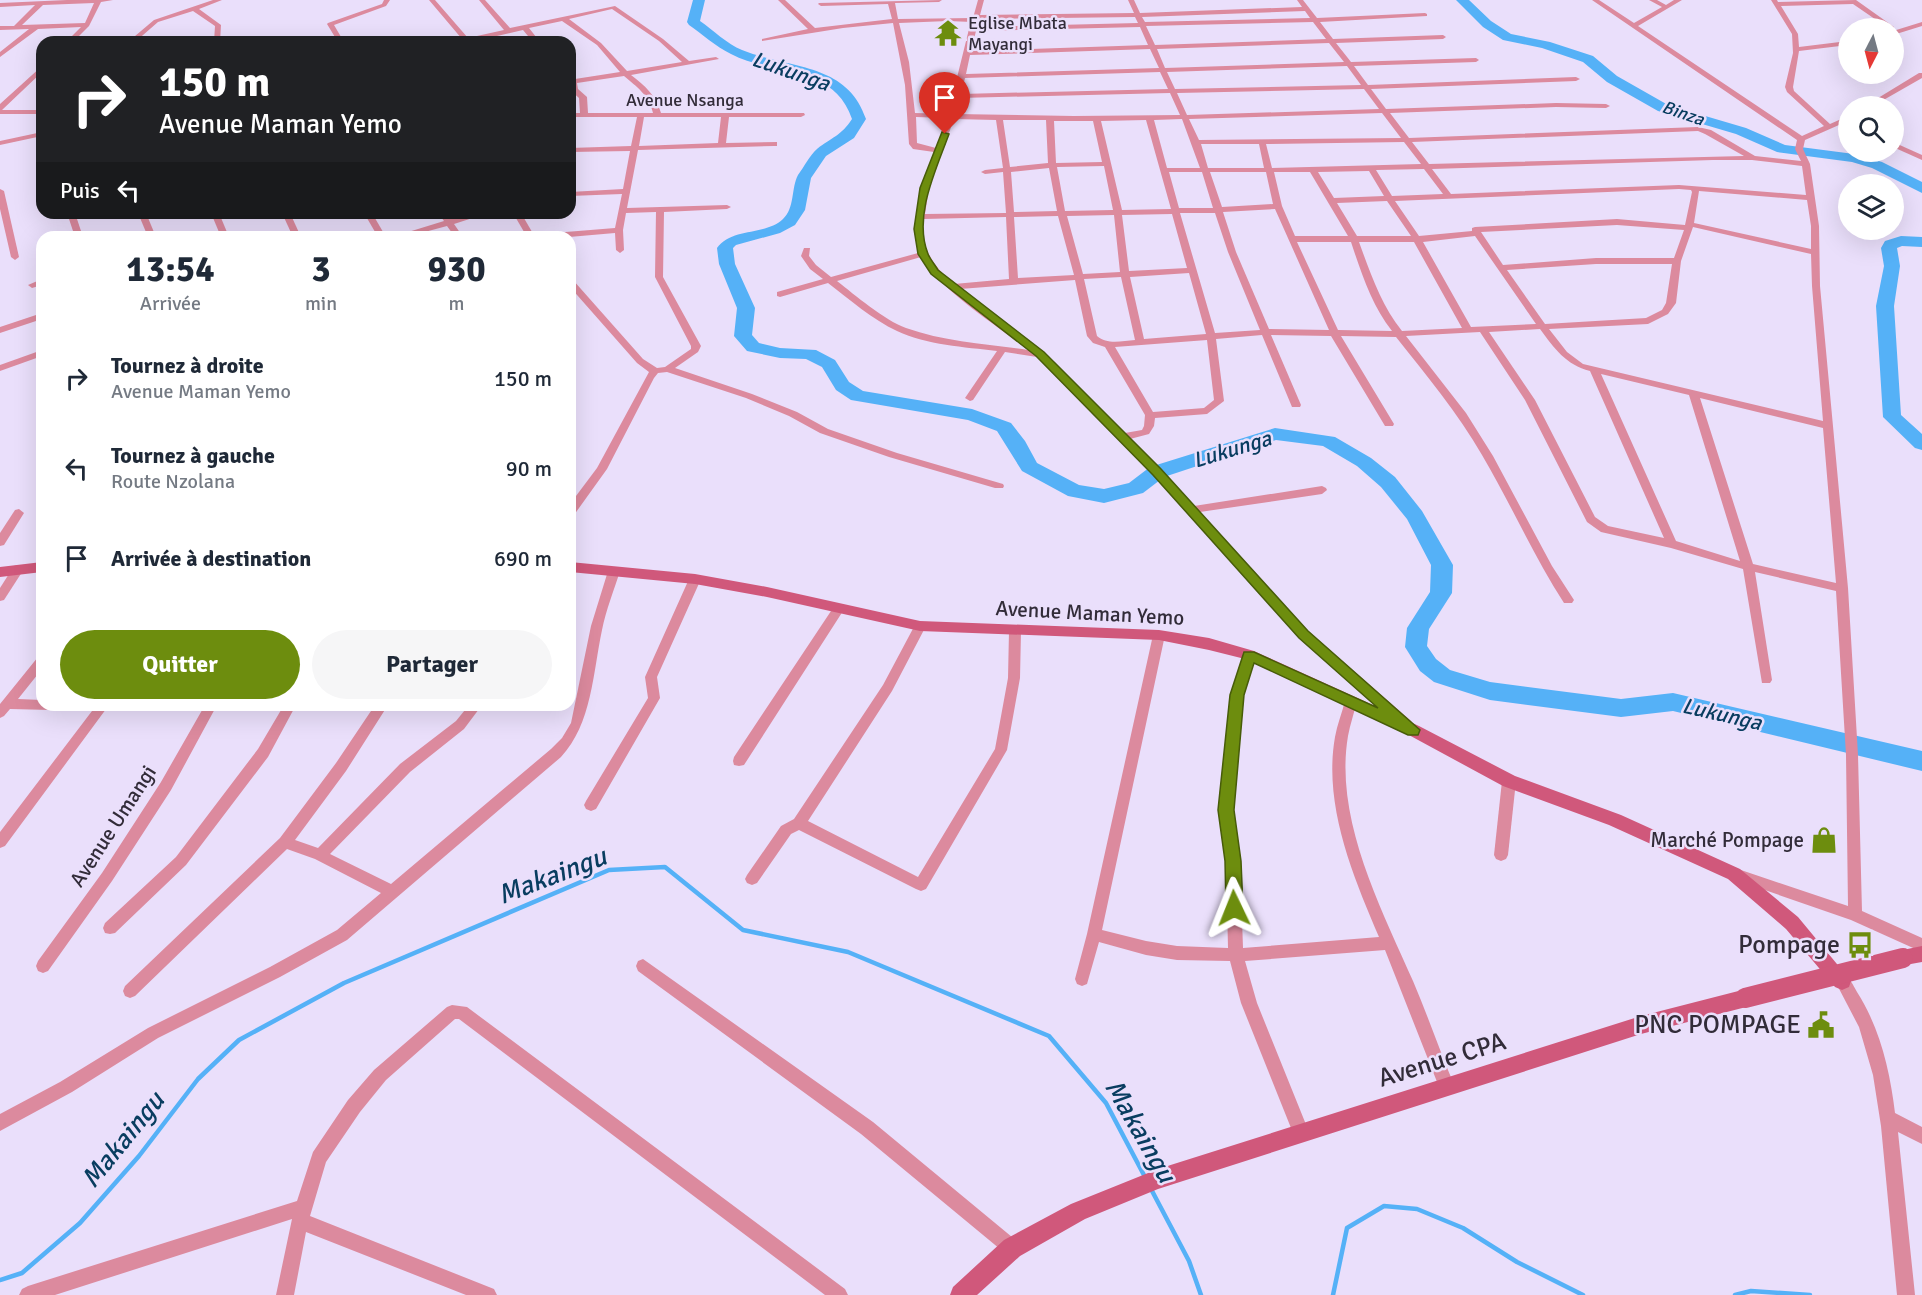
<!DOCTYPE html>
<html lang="fr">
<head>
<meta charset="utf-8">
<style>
	:root { --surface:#fff; --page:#f6f6f7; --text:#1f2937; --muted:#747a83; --accent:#6d8d0e }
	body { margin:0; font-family:Signika,sans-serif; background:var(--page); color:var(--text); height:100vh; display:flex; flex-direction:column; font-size:22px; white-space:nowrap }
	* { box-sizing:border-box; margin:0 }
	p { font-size:20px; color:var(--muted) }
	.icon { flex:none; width:33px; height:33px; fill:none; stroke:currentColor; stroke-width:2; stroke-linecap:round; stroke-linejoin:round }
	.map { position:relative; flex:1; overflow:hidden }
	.panel { position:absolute; left:36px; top:231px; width:540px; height:480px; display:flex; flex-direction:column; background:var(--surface); border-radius:18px; box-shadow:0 6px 24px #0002 }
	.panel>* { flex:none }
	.banner { position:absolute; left:36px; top:36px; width:540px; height:183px; border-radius:18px; box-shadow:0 6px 24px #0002; background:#202124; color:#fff; overflow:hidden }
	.needle { width:39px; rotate:186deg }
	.buttons { position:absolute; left:1838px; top:18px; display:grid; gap:12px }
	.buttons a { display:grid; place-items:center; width:66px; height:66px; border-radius:50%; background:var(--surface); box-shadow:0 6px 24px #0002; font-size:30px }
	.pin { position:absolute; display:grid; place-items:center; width:51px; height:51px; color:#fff; margin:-62px -26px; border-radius:50% 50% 50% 0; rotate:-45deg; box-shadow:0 0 6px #0007 }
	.pin .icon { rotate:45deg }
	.me { position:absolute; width:66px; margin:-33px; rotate:358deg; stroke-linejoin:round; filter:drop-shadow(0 0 4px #0008) }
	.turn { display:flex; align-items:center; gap:21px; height:126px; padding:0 24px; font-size:27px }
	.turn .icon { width:78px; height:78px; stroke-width:2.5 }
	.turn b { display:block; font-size:42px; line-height:51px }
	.then { display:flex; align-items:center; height:57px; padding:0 24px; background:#0003; gap:12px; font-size:22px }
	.eta { display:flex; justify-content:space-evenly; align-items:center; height:102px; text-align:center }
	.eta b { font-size:36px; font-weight:700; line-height:42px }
	.button { display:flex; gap:12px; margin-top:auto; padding:12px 24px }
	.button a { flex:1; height:69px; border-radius:36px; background:var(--accent); color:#fff; font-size:24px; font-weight:700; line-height:69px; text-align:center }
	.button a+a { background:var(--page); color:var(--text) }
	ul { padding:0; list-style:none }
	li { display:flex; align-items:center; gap:18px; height:90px; padding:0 24px }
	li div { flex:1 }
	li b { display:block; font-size:22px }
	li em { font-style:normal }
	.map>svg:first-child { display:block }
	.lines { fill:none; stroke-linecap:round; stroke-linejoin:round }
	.stream { stroke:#55b1f7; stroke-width:4.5 }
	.river { fill:#55b1f7; fill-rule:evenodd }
	.street { fill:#dc8a9e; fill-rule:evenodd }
	.secondary { fill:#d0587b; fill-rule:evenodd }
	.secondary-bridge { stroke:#d0587b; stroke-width:20 }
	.route { fill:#6d8d0e; stroke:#475c09; stroke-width:1.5 }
	.labels { text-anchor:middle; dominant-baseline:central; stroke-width:5; stroke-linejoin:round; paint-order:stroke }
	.far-poi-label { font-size:18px; fill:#322c39; stroke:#eadffb; text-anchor:start }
	.far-street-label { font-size:18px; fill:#322c39; stroke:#eadffb }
	.far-water-label { font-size:18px; font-style:italic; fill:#093d60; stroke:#eadffb }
	.street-label { font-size:21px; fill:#322c39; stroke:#eadffb }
	.poi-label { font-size:21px; fill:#322c39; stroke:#eadffb; text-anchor:end }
	.water-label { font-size:22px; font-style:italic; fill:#093d60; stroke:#eadffb }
	.near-poi-label { font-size:26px; fill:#322c39; stroke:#eadffb; text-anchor:end }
	.near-street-label { font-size:26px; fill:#322c39; stroke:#eadffb }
	.near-water-label { font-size:27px; font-style:italic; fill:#093d60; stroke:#eadffb }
</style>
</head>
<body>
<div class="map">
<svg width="1922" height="1295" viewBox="0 0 1922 1295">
	<rect width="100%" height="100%" fill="#eadffb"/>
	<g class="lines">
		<g class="stream">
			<path d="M1151,1189L1189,1261L1201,1295"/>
			<path d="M0,1280L22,1273L80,1223L139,1156L198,1079L239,1040L344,983L609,870L665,867L743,930L848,952L1049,1036L1106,1103L1145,1177"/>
			<path d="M1333,1295L1347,1228L1384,1206L1417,1209L1463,1228L1517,1262L1583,1295"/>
			<path d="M1735,1295L1751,1291L1810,1295"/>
		</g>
		<g class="river">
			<path d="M693,0H705L700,21C713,30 727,44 742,50C789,69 847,62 866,119L854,138L826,156L811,178L805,210L795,225L780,233L736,245L733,248L735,264L755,308L752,335L759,343L780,348L816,350L835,360L849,382L863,391L972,409L1011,423L1025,441L1037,463L1079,485L1104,489L1129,483L1150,467L1275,428L1335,437L1371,458L1395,477L1422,511L1453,565L1452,593L1429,629L1427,646L1436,659L1450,670L1490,682L1621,699L1673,693L1922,751V771L1673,711L1621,717L1490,700L1434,682L1420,671L1405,647L1407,628L1430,592L1431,565L1407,519L1381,487L1357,466L1323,446L1276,440L1164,477L1143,493L1104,503L1068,496L1022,471L997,431L968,420L851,400L836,390L822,367L806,359L780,358L747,351L734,336L737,308L719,264L717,248C732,227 765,236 783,219C795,208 791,188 798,175C804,167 810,155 817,149C832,137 841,136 852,119C834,64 773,76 731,54C716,47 702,34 689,25L687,22Z"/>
			<path d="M1456,0H1469L1491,21L1511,34L1550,42L1593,56L1617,76L1668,105L1746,128L1785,145L1854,154L1882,162L1922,182V193L1872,168L1852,162L1777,152L1736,134L1658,111L1607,82L1583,62L1542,48L1503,40L1483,27Z"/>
			<path d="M1901,236L1922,237V247L1902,246L1897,248L1900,266L1894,306L1901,415L1922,434V450L1915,448L1883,417L1876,306L1884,266L1881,248L1885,241Z"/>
		</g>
		<g class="street">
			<path d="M67,0H113L101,2L89,26L73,42H66L81,27L38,29L0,57V52L29,29L0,30V26H14L35,5L0,7V3ZM94,3L85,23L22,25L43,5Z"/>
			<path d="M213,0H222L199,9L221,25L220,42H214L215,26L193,11L158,22L135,42H128L154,20Z"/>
			<path d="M384,0H390L386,6L334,25L344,42H338L327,24L328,23L382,4Z"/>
			<path d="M429,0H435L468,38L504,30L479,0H485L510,28L615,6L663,39L689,61L716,57L719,59L631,75C645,86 656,95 661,113H804L805,115L801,117H729L726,143L777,142V146H774L638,150L627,208L727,205L731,207L727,209L664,212L663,277L701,346L698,352L675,368L752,394L797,412L828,429L897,453L1003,484L1004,486L1003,488H995L889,457L820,433L789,416L746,398L667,372L658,373L654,378L607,469L574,515L570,516V504L597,468L649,372L637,363L570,287V279L573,280L643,359L657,368L665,367L691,349V346L655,277L656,212L626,213L623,230L624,250L620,253L616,250L615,233L569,237H537L541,234L615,228L622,194L570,196V192L623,189L630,151L570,152V148L631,146L637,117H570V113H580L579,98L570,90V76L575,79L620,72L597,45L562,21L529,28L540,42H533L523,30L471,42H457L462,39ZM612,9L659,41L682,62L627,71L601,43L569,19ZM624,76C637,87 649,95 653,113H588L587,97L578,89L577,83ZM644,117H721L718,143L639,146Z"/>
			<path d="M778,0H785L815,28L892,19L888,4L821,6L818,4L819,3L942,0L939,2L895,3L898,19L973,18L978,0H984L980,15L1134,13L1128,0H1134L1140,13L1302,7L1297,0H1303L1317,18L1425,13L1427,14V16L1320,22L1333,39L1443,35L1446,37L1443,39L1336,43L1351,62L1476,58L1479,60L1476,62L1354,66L1368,85L1576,77L1580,79L1576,81L1371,89L1386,109L1556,103L1606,104L1610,106L1606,108L1556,107L1390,113L1409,138L1698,127L1711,130L1755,156L1801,161L1795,149L1797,140L1592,0H1599L1634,23L1662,7L1649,0H1657L1666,5L1674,0H1682L1638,26L1802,136L1824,126L1787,92L1785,87L1793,53L1792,34L1771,0H1777L1778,2L1856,0L1894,27V29L1888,28L1853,4L1781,6L1798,34L1799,47L1848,41V45L1799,51L1793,87L1794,91L1830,124L1848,116V121L1805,140L1803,149L1810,164L1819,226L1820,286L1848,588L1858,755L1862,911L1922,938V952L1851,920L1733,879L1731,875L1733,871L1738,869L1848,906L1846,755L1836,591L1755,572L1772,680L1770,683H1762L1743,569L1671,548L1601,532L1587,522L1525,400L1480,332L1406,336L1466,413L1493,456L1552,566L1574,600L1572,603H1564C1533,555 1511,504 1482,455C1458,413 1426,375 1396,337L1341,336L1394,424L1393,426H1385L1331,336L1271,335L1301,405L1300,407H1292L1262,335L1216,339L1224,401L1207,414L1155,418L1154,426L1149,434L1130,439L1194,506L1322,486L1326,488L1327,490L1322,494L1200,512L1308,631L1411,721L1413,725L1411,729H1403L1300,637L1153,474L1037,357L1005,352L973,400L970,401L965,398L997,351C964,347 927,345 897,331C873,320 849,299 828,283L780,297L777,296V292L823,279L810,269L801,256L804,248H810L809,256L816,265L831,277L918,253L914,229L921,188L934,152L913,149L909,144L905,85L893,23L843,28L762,41V39L808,29ZM1305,11L1310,18L1145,22L1142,17ZM1135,17L1138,23L977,27L979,19ZM948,21L972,22L969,29L948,114L915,113L909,62L899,23ZM1313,22L1326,39L1155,45L1146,26ZM1140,27L1148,45L971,51L976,31ZM1329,43L1344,62L1165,68L1157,49ZM1150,49L1159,68L966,74L970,55ZM1347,66L1361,85L1175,89L1167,72ZM1160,72L1168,89L961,94L965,78ZM1364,89L1379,109L1187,115L1177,93ZM1170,93L1180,115L1074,116L955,114L959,98ZM1382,113L1401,138L1199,140L1189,119ZM916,117L947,118L936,148L917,143ZM954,119L996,120L1003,168L985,170L981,172L985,174L1003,172L1006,213L925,214L929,188ZM1182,119L1200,168H1167L1154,120ZM1003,120H1046L1048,163L1010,167ZM1146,120L1171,209L1122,210L1101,121ZM1054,121H1093L1102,162L1056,163ZM1698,131L1705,134L1744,156L1429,164L1412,142ZM1404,142L1421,164L1272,168L1266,144ZM1201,144H1259L1264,168H1208ZM1713,160H1752L1802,166L1806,195L1679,185L1451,194L1432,169ZM1104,166L1113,210L1065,211L1057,167ZM1049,168L1057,211L1014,212L1011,172ZM1424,169L1443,194L1392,196L1376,170ZM1369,171L1384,196L1334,198L1318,172ZM1169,172H1202L1213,208H1179ZM1210,172H1266L1273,204L1222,207ZM1274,172H1310L1348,236H1295L1282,206ZM1679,189L1691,190L1692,192L1685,225L1617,219L1475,227L1472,228V231L1419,236L1395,201ZM1699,191L1807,200L1811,226V249L1694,223ZM1387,201L1411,236H1357L1337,203ZM1275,209L1329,330L1269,329L1236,252L1223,212ZM1180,213H1215L1228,252L1260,330L1215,333ZM1172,214L1187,268L1129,271L1122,215ZM1114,215L1120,272L1083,274L1067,216ZM1058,216L1074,275L1018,278L1014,217ZM1006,217L1009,279L954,284C934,267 919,247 924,219ZM1617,225L1684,230L1674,258H1596L1503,265L1481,232ZM1693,227L1811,254L1812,286L1823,421L1583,364L1567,352L1549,329L1648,324L1668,314L1676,303L1681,261ZM1475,236L1536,324L1471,327L1423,242ZM1297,242H1351C1361,272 1372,306 1392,331L1338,330ZM1359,242H1414L1462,328L1402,331C1381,305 1370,272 1359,242ZM921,257C946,295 993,322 1028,350C988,344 945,342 906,328C884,320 855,295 837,281ZM1596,264H1672L1666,303L1662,310L1646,318L1545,324L1507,270ZM1189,273L1206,334L1144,339L1130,277ZM1121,277L1135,340C1122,341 1107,345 1097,336L1084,279ZM1075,280L1087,336L1093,343L1105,347L1145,415L1144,426L1142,430L1125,433L1043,352L960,289ZM1540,329C1554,348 1566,365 1590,371L1664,538L1608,526L1595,517L1535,400L1489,332ZM1207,340L1214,400L1204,408L1153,412L1115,347ZM1601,374L1689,395L1740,561L1676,541ZM1700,398L1823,428L1836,583L1753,564Z"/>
			<path d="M1922,22V26L1893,35V31Z"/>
			<path d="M42,66V72L2,110H42V114H0V104Z"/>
			<path d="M1919,73H1922V78L1873,106H1865Z"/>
			<path d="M42,132V136L0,145V141Z"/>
			<path d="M1893,142L1922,155V160L1893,147Z"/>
			<path d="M0,189L4,191L19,257L15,260L11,257L0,209Z"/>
			<path d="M67,213H75L83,237H75Z"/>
			<path d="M138,213H146L156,237H148Z"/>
			<path d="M211,213H219L229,237H221Z"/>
			<path d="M282,213H290L301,237H293Z"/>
			<path d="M364,213H372L386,237H378Z"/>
			<path d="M438,213H446L451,219L475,213H488L454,224L463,237H455L447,226L406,237H392L444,221Z"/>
			<path d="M513,213H521L535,237H527Z"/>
			<path d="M42,279V285L32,288L28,285Z"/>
			<path d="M42,313V319L0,333V327Z"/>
			<path d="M42,350V356L0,371V365Z"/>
			<path d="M19,509L24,513L4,545L0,546V533L15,510Z"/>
			<path d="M18,565L24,569L4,600L0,601V588L14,566Z"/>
			<path d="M614,567L620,571C614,590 606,610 602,630C593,672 592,724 561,757L347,940L280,977L158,1038L72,1092L0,1131V1114L60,1082L148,1028L270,967L337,930L381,893L315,859L287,849L135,996L130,998L125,996L123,991L125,986L280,838L336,763L375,705H388L346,771L295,840L318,848L400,764L456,721L469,705H482L464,729L410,772L330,854L391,884L551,749L562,738L571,723L591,626L608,571Z"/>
			<path d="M695,575L701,579L657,677L660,698L596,809L591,811L586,809L584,805L586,801L648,698L645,677L689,579Z"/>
			<path d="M839,604L843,605L845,608L843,611L744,765L739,766L734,765L733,761L734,757L835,605Z"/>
			<path d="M920,622L926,626L892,691L808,821L918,877L995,749L1008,678L1009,631L1015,627L1019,628L1021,631L1020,678L1007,750L926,889L921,891L916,889L799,830L791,834L757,883L752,885L747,883L745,879L747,875L781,826L794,819L883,685L916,623Z"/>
			<path d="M1159,631L1165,635L1102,930L1146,941L1177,946L1228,948L1226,861L1219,810L1231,695L1243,655L1249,650L1255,655L1243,695L1233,810L1240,861L1243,948L1379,937C1353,876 1323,805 1335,737C1337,725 1342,713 1345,701L1347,698H1355L1357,701C1354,713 1350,725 1348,736C1334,819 1381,908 1413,981C1428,1016 1440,1052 1455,1087L1453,1092L1447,1095L1441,1092L1385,950L1245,961L1257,1003L1309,1132L1307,1138L1301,1140L1295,1138L1241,1003L1230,961L1177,960L1146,955L1099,942L1087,984L1082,986L1077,984L1075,979L1087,934L1153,635Z"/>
			<path d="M42,655V669L18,699L42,700V705H109L5,846L0,848V832L92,711L10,709L4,716L0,718V704L38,657Z"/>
			<path d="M205,705H217L171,790L112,881L48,971L43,973L38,971L36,966L38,961L102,873L161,782Z"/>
			<path d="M284,705H296L268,757L186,865L115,933L110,934L105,933L103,928L105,923L176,857L258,749Z"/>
			<path d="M1509,776L1514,777L1516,781L1508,855L1506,859L1501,861L1496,859L1494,855L1502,781L1504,777Z"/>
			<path d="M643,959L873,1122L1018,1242L1021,1248L1018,1254L1012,1257L1006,1254L861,1134L638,971L636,966L638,961Z"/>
			<path d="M1842,974C1850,977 1853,985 1857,992C1880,1028 1890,1071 1895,1113L1922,1127V1144L1898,1132L1915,1295H1897L1881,1126L1873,1075L1859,1027L1835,981L1837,976Z"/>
			<path d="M452,1005L467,1007L845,1289L848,1295H825L459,1019H455L386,1080L360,1112L326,1162L310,1216L494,1289L497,1295H466L306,1232L294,1295H276L292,1219L55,1295H19L22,1289L28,1286L297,1201L313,1152L348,1100L374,1070L447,1007Z"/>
		</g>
		<g class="secondary">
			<path d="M42,562V572L0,577V567Z"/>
			<path d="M570,562L695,574L767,587L920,621L1159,630L1209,638L1254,651L1419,726L1515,776L1621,815L1740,869L1798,917L1851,981L1849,987L1842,990L1835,987L1786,929L1728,879L1609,825L1503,786L1407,734L1245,659L1209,650L1159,640L920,631L767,597L695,584L570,572Z"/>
			<path d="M1922,946V962L1894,967L1888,965L1885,959L1888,953Z"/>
			<path d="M1754,987L1761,990L1763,996L1761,1002L1754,1005L1641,1034L1158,1189L1085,1219L1020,1256L977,1295H950L953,1287L1004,1240L1071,1204L1158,1169L1641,1016Z"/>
		</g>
		<path class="secondary-bridge" d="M1745,998L1903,958"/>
	</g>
	<path class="route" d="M942,132L949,134C936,170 913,216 928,254C930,259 935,265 938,270L1044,352L1161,469L1308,631L1420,730L1418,735H1408L1254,663L1244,695L1234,810L1241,861L1243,908L1240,913L1234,915L1229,913L1226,908L1225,861L1218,810L1230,695L1244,652H1254L1378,708L1299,638L1153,475L1036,356L931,274L918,254L914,229L920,188Z"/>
	<defs>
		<symbol id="temple-bare" viewBox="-9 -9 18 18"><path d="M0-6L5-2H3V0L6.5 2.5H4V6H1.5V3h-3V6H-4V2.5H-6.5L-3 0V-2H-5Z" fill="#6d8d0e" stroke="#eadffb" stroke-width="2.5" paint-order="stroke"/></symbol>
		<symbol id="shop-bare" viewBox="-9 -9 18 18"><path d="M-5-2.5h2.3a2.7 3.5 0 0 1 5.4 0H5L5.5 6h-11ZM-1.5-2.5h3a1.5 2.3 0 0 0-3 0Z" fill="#6d8d0e" stroke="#eadffb" stroke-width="2.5" paint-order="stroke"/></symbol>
		<symbol id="bus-bare" viewBox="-9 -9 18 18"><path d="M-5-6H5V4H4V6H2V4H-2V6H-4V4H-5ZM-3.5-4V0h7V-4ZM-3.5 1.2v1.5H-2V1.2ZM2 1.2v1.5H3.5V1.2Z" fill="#6d8d0e" stroke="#eadffb" stroke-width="2.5" paint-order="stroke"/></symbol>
		<symbol id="civic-bare" viewBox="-9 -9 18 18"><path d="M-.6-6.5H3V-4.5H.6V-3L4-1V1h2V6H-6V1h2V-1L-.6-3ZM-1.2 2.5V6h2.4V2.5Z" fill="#6d8d0e" stroke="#eadffb" stroke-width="2.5" paint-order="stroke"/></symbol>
	</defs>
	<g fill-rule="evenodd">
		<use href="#temple-bare" x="929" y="14" width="38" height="38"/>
		<use href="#shop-bare" x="1805" y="821" width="38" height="38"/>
		<use href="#bus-bare" x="1841" y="926" width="38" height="38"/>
		<use href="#civic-bare" x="1802" y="1006" width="38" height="38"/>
	</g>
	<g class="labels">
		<g class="far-poi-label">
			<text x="968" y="23">Eglise Mbata<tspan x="968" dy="21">Mayangi</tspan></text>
		</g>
		<g class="far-street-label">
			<text x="685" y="100">Avenue Nsanga</text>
		</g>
		<g class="far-water-label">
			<text transform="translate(1683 113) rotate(19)">Binza</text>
		</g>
		<g class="street-label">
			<text transform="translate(1090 613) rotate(3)">Avenue Maman Yemo</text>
			<text transform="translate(113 826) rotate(-57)">Avenue Umangi</text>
		</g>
		<g class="poi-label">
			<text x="1804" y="840">Marché Pompage</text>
		</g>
		<g class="water-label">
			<text transform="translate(791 71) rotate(19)">Lukunga</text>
			<text transform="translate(1232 449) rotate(-17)">Lukunga</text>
			<text transform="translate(1722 714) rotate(13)">Lukunga</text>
		</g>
		<g class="near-poi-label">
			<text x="1840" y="945">Pompage</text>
			<text x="1801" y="1025">PNC POMPAGE</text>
		</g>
		<g class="near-street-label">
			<text transform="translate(1442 1060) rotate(-17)">Avenue CPA</text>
		</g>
		<g class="near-water-label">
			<text transform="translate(552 876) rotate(-21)">Makaingu</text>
			<text transform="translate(1140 1131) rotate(60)">Makaingu</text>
			<text transform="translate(123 1140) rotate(-51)">Makaingu</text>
		</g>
	</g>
</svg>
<div class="buttons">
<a><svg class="needle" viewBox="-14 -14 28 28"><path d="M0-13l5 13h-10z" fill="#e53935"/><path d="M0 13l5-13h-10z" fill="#747a83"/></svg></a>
<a><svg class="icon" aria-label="search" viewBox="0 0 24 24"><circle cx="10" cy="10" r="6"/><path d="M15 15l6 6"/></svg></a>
<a><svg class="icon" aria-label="layers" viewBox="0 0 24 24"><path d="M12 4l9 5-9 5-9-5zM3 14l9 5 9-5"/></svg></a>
</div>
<div class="pin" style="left:945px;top:134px;background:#d93025"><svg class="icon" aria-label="arrive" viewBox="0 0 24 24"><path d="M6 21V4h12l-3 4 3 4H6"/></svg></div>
<svg class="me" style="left:1234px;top:908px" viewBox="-20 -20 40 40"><path d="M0-17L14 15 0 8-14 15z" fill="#6d8d0e" stroke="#fff" stroke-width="4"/></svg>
<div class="banner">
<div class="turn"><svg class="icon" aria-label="right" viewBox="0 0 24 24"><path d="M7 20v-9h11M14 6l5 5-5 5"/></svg><div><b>150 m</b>Avenue Maman Yemo</div></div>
<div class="then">Puis<svg class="icon" aria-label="left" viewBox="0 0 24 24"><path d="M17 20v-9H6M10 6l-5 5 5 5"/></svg></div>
</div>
<section class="panel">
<div class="eta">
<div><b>13:54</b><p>Arrivée</p></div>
<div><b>3</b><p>min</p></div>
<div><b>930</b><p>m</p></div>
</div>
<ul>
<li><svg class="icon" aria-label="right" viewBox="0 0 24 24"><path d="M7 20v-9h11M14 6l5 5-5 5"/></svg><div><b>Tournez à droite</b><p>Avenue Maman Yemo</p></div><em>150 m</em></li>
<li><svg class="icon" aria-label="left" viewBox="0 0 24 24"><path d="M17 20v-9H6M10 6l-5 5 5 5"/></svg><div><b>Tournez à gauche</b><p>Route Nzolana</p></div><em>90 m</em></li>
<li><svg class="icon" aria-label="arrive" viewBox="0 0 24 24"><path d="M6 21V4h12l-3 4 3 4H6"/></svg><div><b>Arrivée à destination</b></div><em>690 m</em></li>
</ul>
<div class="button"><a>Quitter</a><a>Partager</a></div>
</section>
</div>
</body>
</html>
